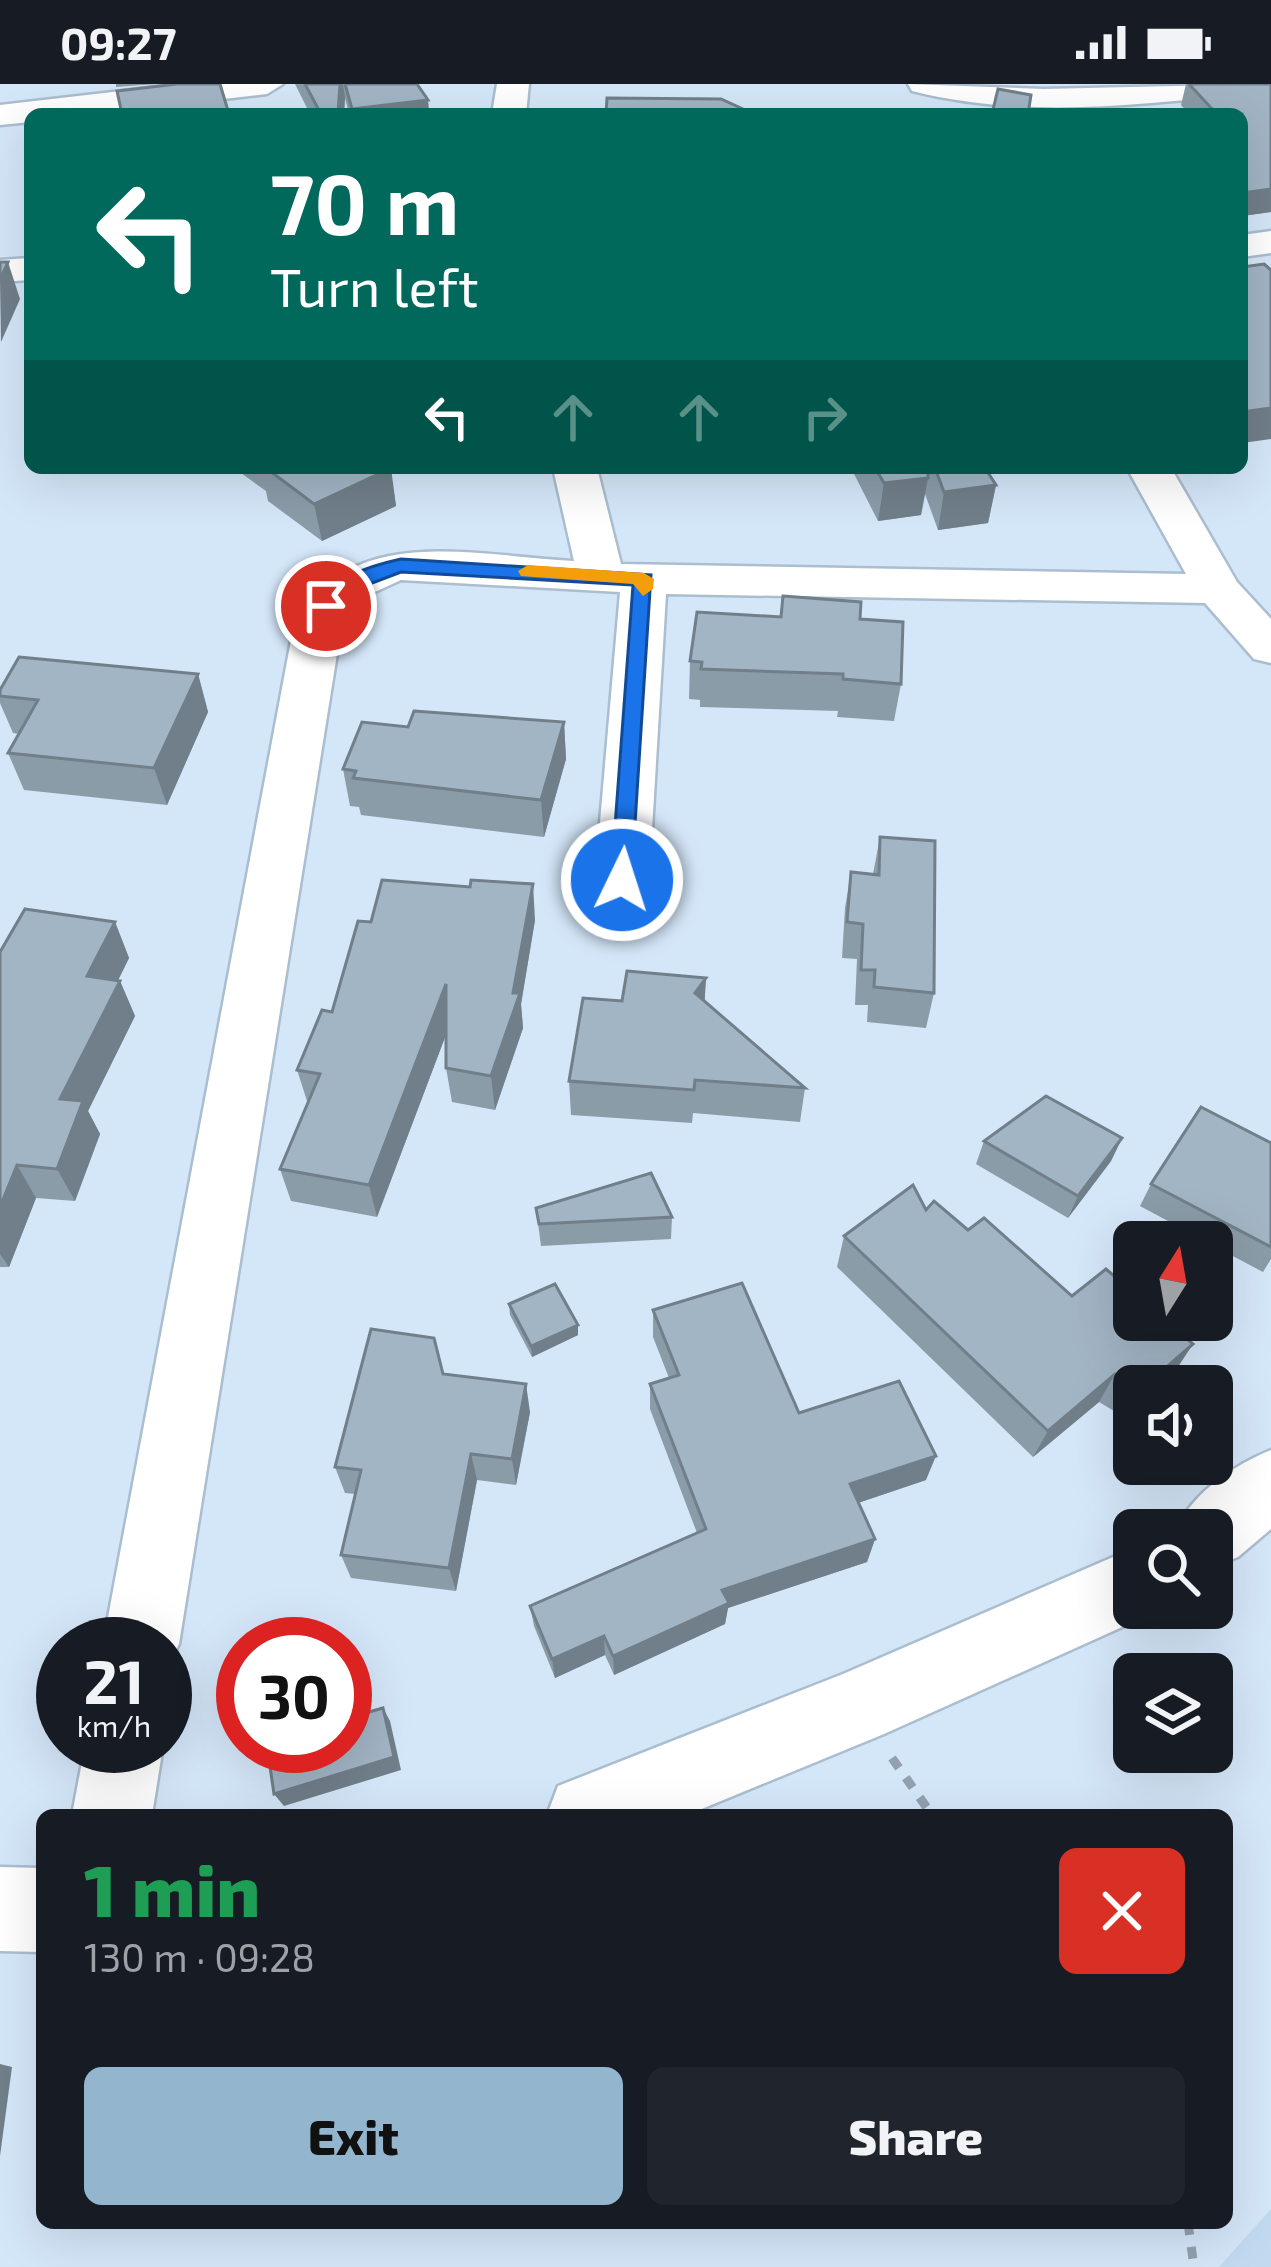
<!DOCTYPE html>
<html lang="en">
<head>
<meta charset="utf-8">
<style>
	:root { --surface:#171b24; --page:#20242c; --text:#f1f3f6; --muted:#9ea1a6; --accent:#94b5ce }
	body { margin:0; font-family:"Exo 2",sans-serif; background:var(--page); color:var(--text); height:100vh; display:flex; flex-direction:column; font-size:45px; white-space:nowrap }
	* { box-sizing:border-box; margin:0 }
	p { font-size:39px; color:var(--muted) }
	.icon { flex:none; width:66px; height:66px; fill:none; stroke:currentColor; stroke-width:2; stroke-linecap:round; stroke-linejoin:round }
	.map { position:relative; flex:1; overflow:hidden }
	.side { position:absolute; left:36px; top:1725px; width:1197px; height:420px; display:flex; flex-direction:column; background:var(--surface); border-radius:18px; box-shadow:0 12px 48px #0002 }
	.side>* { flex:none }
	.banner { position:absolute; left:24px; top:24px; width:1224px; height:366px; border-radius:18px; box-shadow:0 12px 48px #0002; background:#00695c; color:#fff; overflow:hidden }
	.needle { width:78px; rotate:11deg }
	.fabs { position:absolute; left:1113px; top:1137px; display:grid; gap:24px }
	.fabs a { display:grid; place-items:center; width:120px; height:120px; border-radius:18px; background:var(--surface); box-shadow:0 12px 48px #0002; font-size:60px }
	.speed { position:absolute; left:36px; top:1533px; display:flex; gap:24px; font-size:60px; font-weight:700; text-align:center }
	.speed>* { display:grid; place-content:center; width:156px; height:156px; border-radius:50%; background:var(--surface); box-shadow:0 12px 48px #0002; line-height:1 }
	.speed small { font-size:30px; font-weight:400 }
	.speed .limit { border:18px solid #d22; background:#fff; color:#111 }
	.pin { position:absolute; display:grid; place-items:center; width:102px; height:102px; color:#fff; margin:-51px; border:6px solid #fff; border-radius:50%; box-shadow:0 3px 12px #0007 }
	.me { position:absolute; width:132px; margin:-66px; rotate:4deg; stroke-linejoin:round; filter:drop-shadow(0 0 9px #0008) }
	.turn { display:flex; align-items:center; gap:42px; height:252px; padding:0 48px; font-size:54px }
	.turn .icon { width:156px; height:156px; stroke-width:2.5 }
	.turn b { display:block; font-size:84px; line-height:102px }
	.lanes { display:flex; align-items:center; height:114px; padding:0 48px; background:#0003; justify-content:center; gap:60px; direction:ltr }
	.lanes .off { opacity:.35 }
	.round { display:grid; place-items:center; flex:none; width:126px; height:126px; border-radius:18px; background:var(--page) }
	.overview { display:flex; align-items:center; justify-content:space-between; height:204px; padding:0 48px }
	h1 { font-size:72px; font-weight:800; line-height:90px; color:#1e9e55 }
	.cta { display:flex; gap:24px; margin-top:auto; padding:24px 48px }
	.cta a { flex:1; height:138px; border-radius:18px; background:var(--accent); color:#111; font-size:48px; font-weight:800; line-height:138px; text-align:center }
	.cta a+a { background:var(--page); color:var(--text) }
	.status { display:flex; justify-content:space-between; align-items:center; height:84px; padding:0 60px; background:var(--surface); direction:ltr }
	.status svg { height:33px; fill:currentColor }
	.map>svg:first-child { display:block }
	.built { fill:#c1daf0 }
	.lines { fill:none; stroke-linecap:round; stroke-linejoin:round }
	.minor-casing { stroke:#abbecf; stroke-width:5 }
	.path { stroke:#93a1af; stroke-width:9; stroke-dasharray:12 12; stroke-linecap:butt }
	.minor { fill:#fff; fill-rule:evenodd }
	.wall { fill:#8b9ca9 }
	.shaded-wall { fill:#717f8a }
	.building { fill:#a2b5c5; stroke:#717f8a; stroke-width:3 }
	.route { fill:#1a73e8; stroke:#114b97; stroke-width:3 }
	.slow { fill:#f59e0b }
</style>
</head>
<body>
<div class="status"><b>09:27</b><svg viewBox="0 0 49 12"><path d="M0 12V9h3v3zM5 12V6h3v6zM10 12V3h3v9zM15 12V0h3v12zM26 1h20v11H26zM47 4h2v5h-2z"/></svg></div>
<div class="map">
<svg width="1271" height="2183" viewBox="0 0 1271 2183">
	<rect width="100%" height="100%" fill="#d4e7f9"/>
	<path class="built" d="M1271,2125V2183H1219Z"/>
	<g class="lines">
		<defs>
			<g id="minor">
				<path d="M182,0H283L267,10L94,30H30V38L0,41V21Z"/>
				<path d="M497,0H529L526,30H492Z"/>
				<path d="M908,0L1044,5L1262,0L1246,10C1134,21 1024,35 912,7Z"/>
				<path d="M1271,147V169L1242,173V151Z"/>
				<path d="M30,174V196L0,198V176Z"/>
				<path d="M553,384H597L621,480L1186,490L1127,384H1171L1237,498L1271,535V579L1254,575L1205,519L666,510L649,796L641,810L622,816L603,810L595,796L620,508L401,496L364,513L340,551L179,1560L165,1588V1560H103L292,551C339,435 474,472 574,477Z"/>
				<path d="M1271,1366V1445L1238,1473L1212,1483V1446H1176C1192,1409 1234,1381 1271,1366Z"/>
				<path d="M1134,1464V1524L1160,1526L884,1650L687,1731H547L558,1702L843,1590Z"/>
				<path d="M85,1662H163L152,1731H72Z"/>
				<path d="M0,1783L42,1784V1868L0,1867Z"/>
			</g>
		</defs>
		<use href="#minor" class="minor-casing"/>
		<g class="path">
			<path d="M892,1674L932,1731"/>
			<path d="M1188,2139L1194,2183"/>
		</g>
		<use href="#minor" class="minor"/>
	</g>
	<g class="wall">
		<path d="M116,0H157L116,3Z"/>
		<path d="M295,0H417L428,16L429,30H349L345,14L344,30H310Z"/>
		<path d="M1186,0H1271V128L1242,132V30L1187,28L1181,21Z"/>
		<path d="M234,384H390L396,422L322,457L268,417L266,407Z"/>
		<path d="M851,384H985L996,401L988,439L938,446L925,410L921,431L878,437Z"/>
		<path d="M781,533L860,535L901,600L894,637L837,633L838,627L700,623V616L689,615L690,577Z"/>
		<path d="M198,590L208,628L167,721L24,706L8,669L19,650L13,649L0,619V606Z"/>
		<path d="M564,638L566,675L544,753L361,731L359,723L350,722L343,685L408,643Z"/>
		<path d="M880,753L934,909L926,944L867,938L868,921H855L857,875L842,874L845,824L851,788L873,790Z"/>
		<path d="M535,836L521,920L523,944L495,1026L452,1018L446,984V950L377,1133L291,1117L280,1085L308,1020L297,986L332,928Z"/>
		<path d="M115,838L129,874L118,896L120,897L135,932L88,1027L100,1050L75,1117L36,1114L9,1183H0V868Z"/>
		<path d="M706,894L704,917L805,1004L800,1038L693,1029L692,1039L571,1031L569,997L622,917Z"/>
		<path d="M1122,1054L1111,1077L1068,1134L976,1080L984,1057Z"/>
		<path d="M1271,1059V1175L1263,1188L1212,1161V1158H1207L1140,1122L1151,1100Z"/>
		<path d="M536,1124L672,1133L671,1155L541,1162Z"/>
		<path d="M968,1146L1072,1212L1174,1289L1160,1302H1134V1325L1124,1333L1099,1318L1033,1373L837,1183L844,1152Z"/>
		<path d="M509,1220L578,1241V1251L532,1273L510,1231Z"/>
		<path d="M653,1226L799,1329L926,1396L858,1419L875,1455L867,1478L728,1524L725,1540L614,1591L605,1571L555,1594L534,1542L530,1522L697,1449L650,1325V1300L669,1294L653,1253Z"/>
		<path d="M443,1290L530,1328L516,1401L477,1396L456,1507L351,1494L341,1471L356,1410L345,1409L335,1383Z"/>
	</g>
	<g class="shaded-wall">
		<path d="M340,0H343L345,14L344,30H338Z"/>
		<path d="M428,16L429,30H353L352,25Z"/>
		<path d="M1271,105V128L1242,132V109Z"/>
		<path d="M8,178L20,215L1,258L0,196Z"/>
		<path d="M1271,324V355L1242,359V328Z"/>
		<path d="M391,384L396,422L322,457L314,420Z"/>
		<path d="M928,394L921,431L878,437L884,399Z"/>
		<path d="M996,401L988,439L938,446L944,408Z"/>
		<path d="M198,590L208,628L167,721L154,684Z"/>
		<path d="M564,638L566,675L544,753L541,716Z"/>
		<path d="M533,800L535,836L521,920L523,944L495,1026L491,992L513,909Z"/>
		<path d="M115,838L129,874L103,927L87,892Z"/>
		<path d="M706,894L704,929L695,909Z"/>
		<path d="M120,897L135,932L88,1027L100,1050L75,1117L57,1085L60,1015Z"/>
		<path d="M446,900L452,935L377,1133L369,1101Z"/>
		<path d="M1122,1054L1111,1077L1068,1134L1078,1112Z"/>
		<path d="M17,1081L36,1114L9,1183L0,1170V1123Z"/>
		<path d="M578,1241V1251L532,1273L531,1262Z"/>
		<path d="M1193,1260L1174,1289L1160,1302H1145Z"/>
		<path d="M1115,1290L1099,1318L1033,1373L1048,1347Z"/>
		<path d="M526,1300L530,1328L516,1401L512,1375Z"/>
		<path d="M471,1370L477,1396L456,1507L449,1484Z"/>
		<path d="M936,1372L926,1396L843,1424L850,1400Z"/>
		<path d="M875,1455L867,1478L728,1524L725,1540L614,1591L613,1572L722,1506Z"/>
		<path d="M604,1552L605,1571L555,1594L552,1575Z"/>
		<path d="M383,1624L390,1637L401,1686L284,1722L274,1710Z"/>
		<path d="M0,1980L12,1983L0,2072Z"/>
	</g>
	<g class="building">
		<path d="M177,0H220L229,30H122L117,7Z"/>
		<path d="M305,0H340L338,30H321Z"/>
		<path d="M345,0H417L428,16L352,25Z"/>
		<path d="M1189,0H1271V105L1242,109V30H1084L1214,27Z"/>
		<path d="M998,5L1031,11L1028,30H992Z"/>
		<path d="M607,14L721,15L754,30H606Z"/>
		<path d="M0,178H8L0,196Z"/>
		<path d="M1264,180L1271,186V324L1242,328V183Z"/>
		<path d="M266,384H391L314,420Z"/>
		<path d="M875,384H928V394L884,399Z"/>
		<path d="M935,384H985L996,401L944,408Z"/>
		<path d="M783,512L861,518L860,535L903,538L901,600L843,595V590L701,585L702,578L690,577L697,528L781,533Z"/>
		<path d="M19,573L198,590L154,684L8,669L38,616L0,612V606Z"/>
		<path d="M414,627L564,638L541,716L353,694L356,687L343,685L362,638L408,643Z"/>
		<path d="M880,753L935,757L934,909L874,903L875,886H861L863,840L847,838L851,788L879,791Z"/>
		<path d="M382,796L470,803L471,796L533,800L513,909H520L491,992L446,984V900L369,1101L280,1085L320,990L297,986L322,926L332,928L358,837L371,838Z"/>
		<path d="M25,825L115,838L87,892L120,897L60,1015L83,1017L57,1085L17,1081L0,1123V868Z"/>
		<path d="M627,887L706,894L695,909L805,1004L695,996L694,1006L569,997L583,914L622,917Z"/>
		<path d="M1046,1012L1122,1054L1078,1112L984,1057Z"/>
		<path d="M1201,1023L1271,1059V1163L1151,1100Z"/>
		<path d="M651,1089L672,1133L539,1140L536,1124Z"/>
		<path d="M913,1101L926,1126L934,1117L968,1146L984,1134L1072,1212L1106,1185L1134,1209V1236H1165L1193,1260L1145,1302H1135L1115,1290L1048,1347L844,1152Z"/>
		<path d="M742,1199L799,1329L899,1297L936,1372L850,1400L875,1455L722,1506L729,1519L613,1572L604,1552L552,1575L530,1522L706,1445L650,1300L679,1291L653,1226Z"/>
		<path d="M555,1200L578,1241L531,1262L509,1220Z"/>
		<path d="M371,1245L434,1254L443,1290L526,1300L512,1375L471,1370L449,1484L341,1471L361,1386L335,1383Z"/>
		<path d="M383,1624L394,1673L274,1710L267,1662H345V1635Z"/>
	</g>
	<path class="route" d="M401,475L651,491L631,802H614L611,796L633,501L401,488L351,507L333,527L316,522C339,492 365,483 401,475Z"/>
	<path class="slow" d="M528,481L644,489L654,495L653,505L643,512L633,500L521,492L518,487Z"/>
</svg>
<div class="fabs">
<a><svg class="needle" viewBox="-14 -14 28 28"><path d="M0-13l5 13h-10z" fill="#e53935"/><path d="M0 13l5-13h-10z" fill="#9ea1a6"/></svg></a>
<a><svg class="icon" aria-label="sound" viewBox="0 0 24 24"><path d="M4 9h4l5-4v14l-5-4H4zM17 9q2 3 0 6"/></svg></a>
<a><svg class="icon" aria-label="search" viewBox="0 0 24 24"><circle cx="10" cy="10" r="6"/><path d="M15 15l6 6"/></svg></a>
<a><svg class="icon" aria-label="layers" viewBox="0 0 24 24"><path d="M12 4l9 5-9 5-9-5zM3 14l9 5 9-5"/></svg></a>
</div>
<div class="speed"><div>21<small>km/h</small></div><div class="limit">30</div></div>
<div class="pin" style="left:326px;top:522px;background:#d93025"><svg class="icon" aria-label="arrive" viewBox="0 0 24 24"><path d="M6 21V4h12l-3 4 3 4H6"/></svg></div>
<svg class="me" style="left:622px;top:796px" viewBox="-20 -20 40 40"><circle r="17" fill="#1a73e8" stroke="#fff" stroke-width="3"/><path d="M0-11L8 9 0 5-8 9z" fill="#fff"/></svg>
<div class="banner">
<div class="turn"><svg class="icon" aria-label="left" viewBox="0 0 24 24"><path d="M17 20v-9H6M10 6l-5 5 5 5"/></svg><div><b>70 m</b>Turn left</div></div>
<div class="lanes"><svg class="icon" aria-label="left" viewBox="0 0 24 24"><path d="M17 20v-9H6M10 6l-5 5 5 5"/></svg><svg class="icon off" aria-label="ahead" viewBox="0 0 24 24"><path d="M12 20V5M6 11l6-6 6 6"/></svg><svg class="icon off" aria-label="ahead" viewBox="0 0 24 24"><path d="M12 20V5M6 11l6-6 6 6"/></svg><svg class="icon off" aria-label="right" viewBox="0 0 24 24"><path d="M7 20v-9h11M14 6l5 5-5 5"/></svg></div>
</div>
<section class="side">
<div class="overview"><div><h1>1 min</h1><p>130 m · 09:28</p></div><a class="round" style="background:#d93025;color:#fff"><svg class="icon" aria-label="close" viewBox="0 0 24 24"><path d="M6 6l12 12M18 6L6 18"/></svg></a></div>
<div class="cta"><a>Exit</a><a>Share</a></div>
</section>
</div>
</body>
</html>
